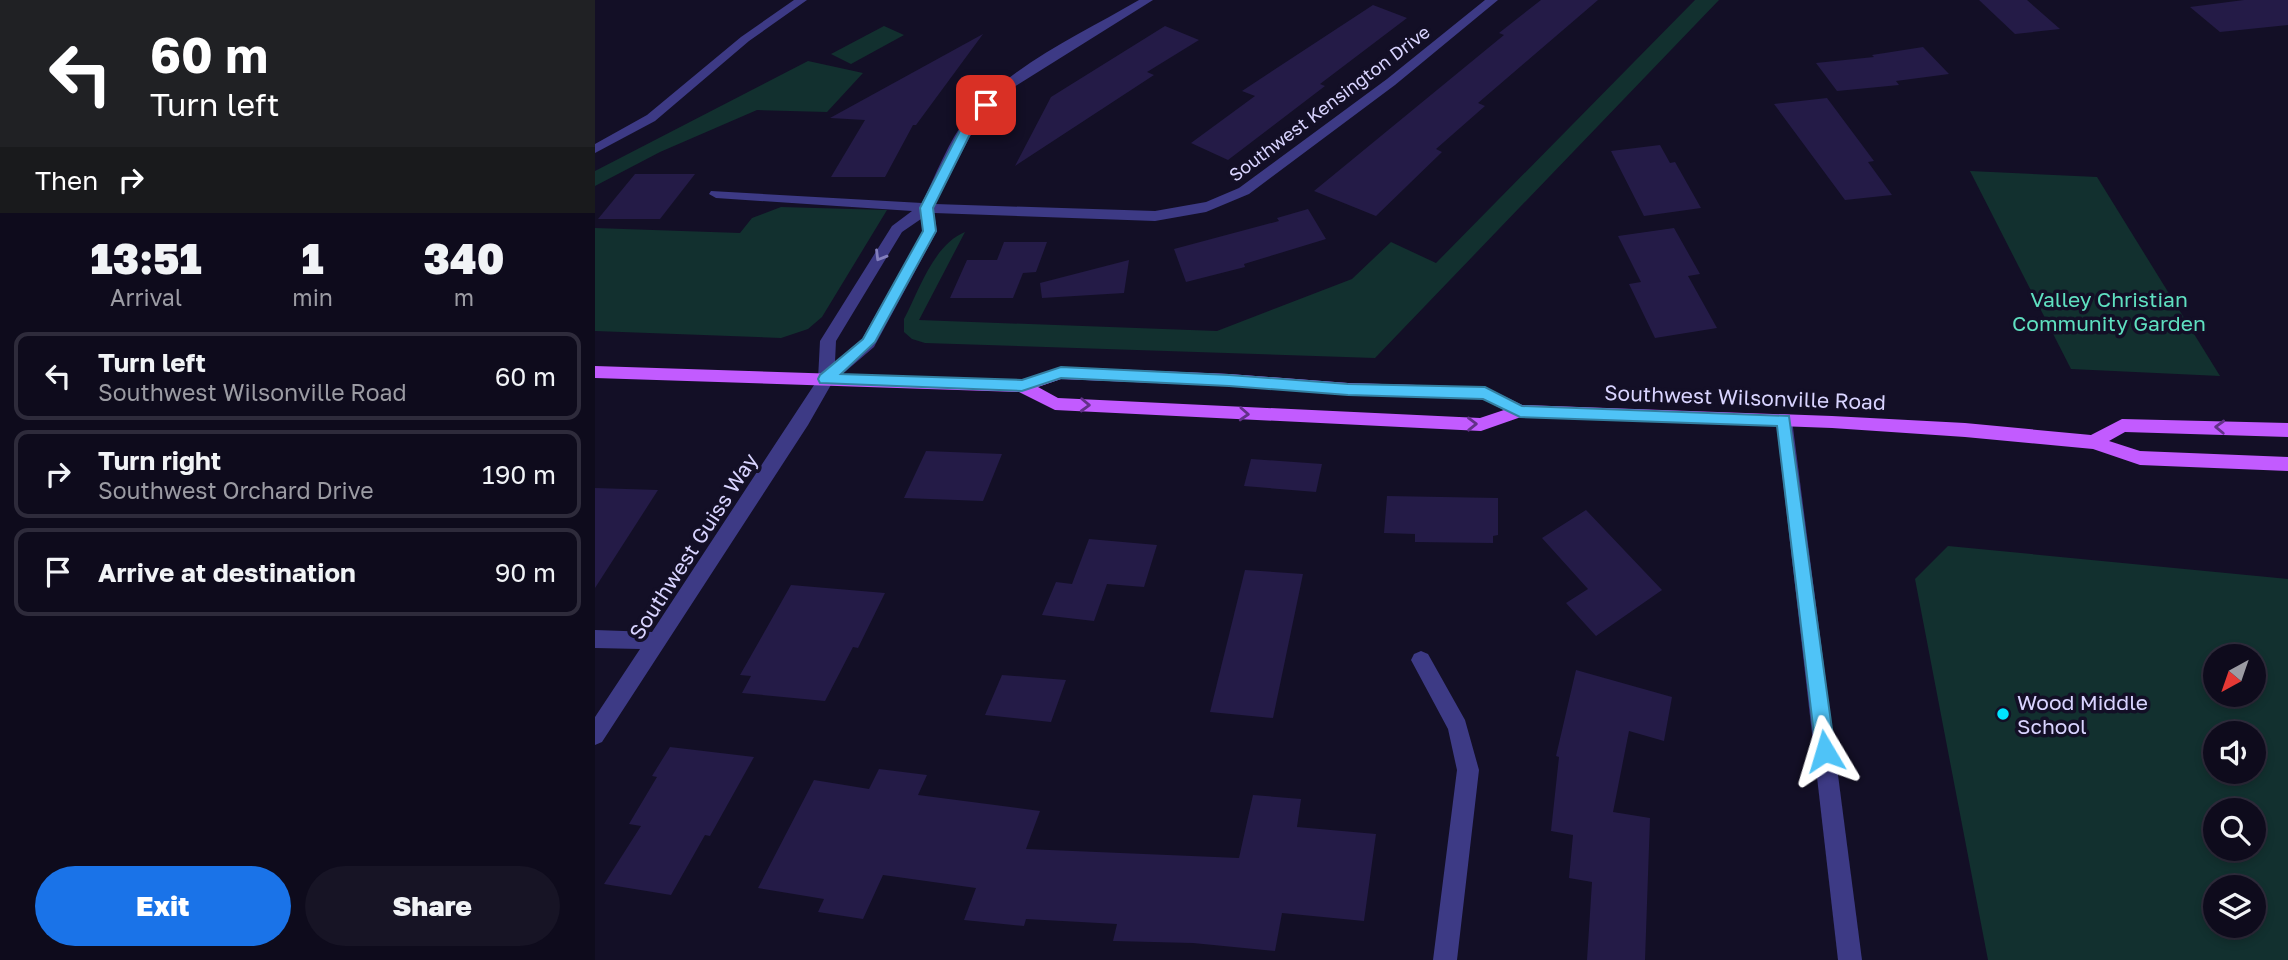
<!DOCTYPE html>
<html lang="en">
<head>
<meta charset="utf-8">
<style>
	:root { --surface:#0e0b1c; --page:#171425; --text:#f1f3f6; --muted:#9b9ba3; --line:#2e2b3b; --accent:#1a73e8 }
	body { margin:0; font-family:"Golos Text",sans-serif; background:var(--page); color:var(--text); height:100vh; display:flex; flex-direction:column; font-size:26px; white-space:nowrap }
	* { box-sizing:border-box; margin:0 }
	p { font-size:23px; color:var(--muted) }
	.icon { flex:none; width:38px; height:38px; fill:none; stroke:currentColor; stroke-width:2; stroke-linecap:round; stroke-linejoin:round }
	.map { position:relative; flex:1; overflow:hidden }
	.side { display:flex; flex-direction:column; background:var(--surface); width:595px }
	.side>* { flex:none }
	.guide { background:#202124; color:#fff; overflow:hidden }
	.needle { width:46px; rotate:220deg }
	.buttons { position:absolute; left:1608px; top:644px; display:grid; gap:14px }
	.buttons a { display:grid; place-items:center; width:63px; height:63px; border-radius:50%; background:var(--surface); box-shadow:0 4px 10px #0003,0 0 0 2px var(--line); font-size:35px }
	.pin { position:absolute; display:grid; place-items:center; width:60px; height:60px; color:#fff; margin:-30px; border-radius:14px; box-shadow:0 4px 10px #0006 }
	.me { position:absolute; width:77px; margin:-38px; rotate:353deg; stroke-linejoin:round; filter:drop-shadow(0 0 5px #0008) }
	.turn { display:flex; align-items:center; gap:24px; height:147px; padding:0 35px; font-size:32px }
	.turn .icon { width:91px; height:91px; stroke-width:2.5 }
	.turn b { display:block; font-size:49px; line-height:60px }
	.then { display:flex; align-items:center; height:66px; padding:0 35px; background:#0003; gap:14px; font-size:26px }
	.eta { display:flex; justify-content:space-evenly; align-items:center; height:119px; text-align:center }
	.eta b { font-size:42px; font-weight:800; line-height:49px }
	.cta { display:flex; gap:14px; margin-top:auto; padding:14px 35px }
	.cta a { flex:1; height:80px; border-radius:42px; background:var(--accent); color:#fff; font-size:28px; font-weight:800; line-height:80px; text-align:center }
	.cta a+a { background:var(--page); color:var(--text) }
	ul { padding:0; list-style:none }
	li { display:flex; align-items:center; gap:21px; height:88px; margin:0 14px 10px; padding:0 21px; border:4px solid var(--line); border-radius:14px }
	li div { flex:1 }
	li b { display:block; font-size:26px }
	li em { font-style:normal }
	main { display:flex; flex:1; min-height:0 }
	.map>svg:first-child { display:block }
	.green { fill:#12302f; fill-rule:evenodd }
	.building { fill:#241b47 }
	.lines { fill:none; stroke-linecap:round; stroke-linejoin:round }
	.minor { fill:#3d3a85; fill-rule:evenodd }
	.major { fill:#c25bff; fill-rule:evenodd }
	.oneway { stroke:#837fbc }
	.oneway2 { stroke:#623188 }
	.route { fill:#4fc3f7; stroke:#337fa1; stroke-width:2 }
	.poi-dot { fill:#00e5ff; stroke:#130f26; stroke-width:2.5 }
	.labels { text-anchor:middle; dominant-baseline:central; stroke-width:7; stroke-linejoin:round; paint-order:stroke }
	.far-street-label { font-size:18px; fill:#d9d4ff; stroke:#130f26 }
	.park-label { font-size:21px; fill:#5fe0c0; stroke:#130f26 }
	.street-label { font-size:21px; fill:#d9d4ff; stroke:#130f26 }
	.poi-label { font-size:21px; fill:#d9d4ff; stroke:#130f26; text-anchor:start }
</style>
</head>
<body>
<main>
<section class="side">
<div class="guide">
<div class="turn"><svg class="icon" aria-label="left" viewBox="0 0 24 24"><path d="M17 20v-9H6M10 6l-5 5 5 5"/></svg><div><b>60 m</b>Turn left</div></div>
<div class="then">Then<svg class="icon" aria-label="right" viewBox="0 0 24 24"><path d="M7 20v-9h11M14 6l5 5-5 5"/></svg></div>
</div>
<div class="eta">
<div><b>13:51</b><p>Arrival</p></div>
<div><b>1</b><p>min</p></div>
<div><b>340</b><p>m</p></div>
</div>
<ul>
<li><svg class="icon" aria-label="left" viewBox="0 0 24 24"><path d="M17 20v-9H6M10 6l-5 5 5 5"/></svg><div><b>Turn left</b><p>Southwest Wilsonville Road</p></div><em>60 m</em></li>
<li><svg class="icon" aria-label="right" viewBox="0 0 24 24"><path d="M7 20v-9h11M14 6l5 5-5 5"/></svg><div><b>Turn right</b><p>Southwest Orchard Drive</p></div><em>190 m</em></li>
<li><svg class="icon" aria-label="arrive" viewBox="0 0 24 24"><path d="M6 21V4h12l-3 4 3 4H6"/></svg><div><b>Arrive at destination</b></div><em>90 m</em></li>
</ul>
<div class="cta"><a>Exit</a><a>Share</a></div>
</section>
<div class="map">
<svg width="1693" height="960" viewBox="0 0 1693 960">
	<rect width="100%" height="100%" fill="#130f26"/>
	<g class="green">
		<path d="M1100,0H1124L780,358L330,343L317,339L309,332V319C324,291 338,245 370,232L324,320L622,331L757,279L796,242L841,263Z"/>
		<path d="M289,26L309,35L256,64L236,54Z"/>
		<path d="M213,61L268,73L232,112L162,110L65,152L0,186V171Z"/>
		<path d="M1375,171L1502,177L1625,376L1476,369Z"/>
		<path d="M186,207L292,210L227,317L213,329L186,338L0,331V228L145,233L157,218Z"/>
		<path d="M1353,546L1693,579V960H1393L1320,579ZM1620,656H1659V695H1620ZM1620,733H1659V772H1620ZM1659,810V849H1620V810ZM1659,887V926H1620V887Z"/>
	</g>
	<g class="building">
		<path d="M946,0H1003L883,103L890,106L841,149L847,152L781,216L719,191L909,35L904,33Z"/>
		<path d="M1384,0H1432L1465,29L1420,34Z"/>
		<path d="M1649,0H1693V25L1625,32L1595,7Z"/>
		<path d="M778,5L812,18L725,84L730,86L633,160L596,143L660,96L647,91Z"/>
		<path d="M570,26L604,40L552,72L559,75L420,166L456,97Z"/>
		<path d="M388,34L321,125H318L290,177H236L270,120L235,118Z"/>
		<path d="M1328,47L1354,74L1301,81L1304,85L1242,91L1221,63L1279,57L1277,55Z"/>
		<path d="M1232,98L1279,161L1273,162L1297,195L1250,200L1179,104Z"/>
		<path d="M1065,145L1075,163L1080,162L1106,208L1049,216L1016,151Z"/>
		<path d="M40,174H100L65,219H3Z"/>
		<path d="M713,209L731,239L649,264L650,267L591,282L579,249L684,221L682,218Z"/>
		<path d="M1079,228L1105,274L1093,276L1122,328L1060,338L1034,284L1046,282L1023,236Z"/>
		<path d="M409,242H452L441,272L428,273L418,298H355L372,260H402Z"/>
		<path d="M534,260L529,293L447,298L445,283Z"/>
		<path d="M331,451L407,454L388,501L309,498Z"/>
		<path d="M656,459L727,464L721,492L649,486Z"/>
		<path d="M0,488L63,490L0,588Z"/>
		<path d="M792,496L903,498V535L898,536V543L820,542V534L789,533Z"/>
		<path d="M991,510L1067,590L1001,636L971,603L993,589L947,538Z"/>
		<path d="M494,539L562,545L549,587L512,584L499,621L447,615L461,582L477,584Z"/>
		<path d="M650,570L708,574L678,718L615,712Z"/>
		<path d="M196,585L290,593L263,648L258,647L230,701L147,693L156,676L145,675Z"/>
		<path d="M981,670L1077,697L1069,741L1034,731L1018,812L1055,818L1050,960H992L997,882L974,878L978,835L956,831L964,757L961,756Z"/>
		<path d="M407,675L471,680L456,722L390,715Z"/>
		<path d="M75,747L159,757L115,836L110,835L76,895L9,884L46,826L34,824L62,777L57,776Z"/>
		<path d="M284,769L332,775L323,795L445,811L431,849L644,858L658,795L706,799L702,827L781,834L769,921L687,913L680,951L598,943L518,941L522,924L431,919L429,926L369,920L381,888L288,875L268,919L223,912L229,899L163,888L219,780L274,789Z"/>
	</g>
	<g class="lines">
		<g class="minor">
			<path d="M199,0H212L154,41L60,121L0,153V144L52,115L146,37Z"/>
			<path d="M544,0H558L411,92L382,123L340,204L560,211L611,202L644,188L792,79L890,0H903L800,85L654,194L611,212L560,221L339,213L342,231L279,347L237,383L213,425L7,742L0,745V717L45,649L0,648V630L57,632L223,379L225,341L297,226L317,211L121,198L114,194L116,191L327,203C339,179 355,138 372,118C415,65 486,34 544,0ZM326,219L328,231L267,339L240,362L241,341L307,232Z"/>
			<path d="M1189,414L1195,415L1197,420L1267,960H1243L1181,420L1183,415Z"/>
			<path d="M826,651L833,654L870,720L884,770L862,960H838L862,770L853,729L816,660L819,654Z"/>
		</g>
		<path class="major" d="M0,366L427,380L466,367L634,374L753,383L890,387L927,405L1237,416L1370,423L1496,435L1527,419L1693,423V437L1530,432L1514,441L1545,451L1693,457V471L1545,465L1498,449L1370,437L1237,428L926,417L886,431L460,410L424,392L0,378ZM466,379L634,386L753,395L888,399L909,410L885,418L463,398L443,387Z"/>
	</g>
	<defs><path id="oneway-chevron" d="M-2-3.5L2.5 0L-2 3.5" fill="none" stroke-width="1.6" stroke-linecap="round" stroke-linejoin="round" transform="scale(1.75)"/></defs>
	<use class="oneway" href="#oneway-chevron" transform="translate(285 256) rotate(121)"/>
	<g class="oneway2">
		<use href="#oneway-chevron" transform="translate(490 405) rotate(2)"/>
		<use href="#oneway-chevron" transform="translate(649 414) rotate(3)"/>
		<use href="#oneway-chevron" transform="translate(877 424) rotate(-1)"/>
		<use href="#oneway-chevron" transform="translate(1625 427) rotate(-178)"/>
	</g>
	<path class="route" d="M387,102L397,105L381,122L338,208L341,231L280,342L246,374L427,380L466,367L634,375L753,384L890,387L927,406L1194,416L1240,751L1237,758L1230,760L1224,758L1221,751L1182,426L925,417L888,399L753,395L634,386L466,378L427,391L225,383L223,379L225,375L268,339L328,231L325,208L370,121Z"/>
	<circle class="poi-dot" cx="1408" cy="714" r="7"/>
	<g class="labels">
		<g class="far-street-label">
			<text transform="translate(734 103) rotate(-37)">Southwest Kensington Drive</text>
		</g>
		<g class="park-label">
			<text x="1514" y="299">Valley Christian<tspan x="1514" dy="24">Community Garden</tspan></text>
		</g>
		<g class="street-label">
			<text transform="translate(1150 397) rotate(2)">Southwest Wilsonville Road</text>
			<text transform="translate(98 546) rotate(-57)">Southwest Guiss Way</text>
		</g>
		<g class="poi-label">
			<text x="1422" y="702">Wood Middle<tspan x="1422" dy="24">School</tspan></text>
		</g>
	</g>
</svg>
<div class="buttons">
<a><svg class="needle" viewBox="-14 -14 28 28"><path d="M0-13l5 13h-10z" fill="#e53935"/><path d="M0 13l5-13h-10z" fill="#9b9ba3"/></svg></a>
<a><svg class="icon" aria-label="sound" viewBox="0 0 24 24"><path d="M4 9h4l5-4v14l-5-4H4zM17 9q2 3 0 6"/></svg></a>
<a><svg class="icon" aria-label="search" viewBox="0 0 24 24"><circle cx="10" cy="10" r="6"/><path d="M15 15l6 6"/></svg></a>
<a><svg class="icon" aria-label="layers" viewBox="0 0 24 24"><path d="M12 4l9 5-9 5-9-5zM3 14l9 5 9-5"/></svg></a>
</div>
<div class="pin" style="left:391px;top:105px;background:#d93025"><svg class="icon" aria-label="arrive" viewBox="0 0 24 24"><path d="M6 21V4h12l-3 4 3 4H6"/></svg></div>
<svg class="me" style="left:1230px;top:751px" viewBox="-20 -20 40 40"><path d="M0-17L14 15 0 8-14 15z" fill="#4fc3f7" stroke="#fff" stroke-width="4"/></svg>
</div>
</main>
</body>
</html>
